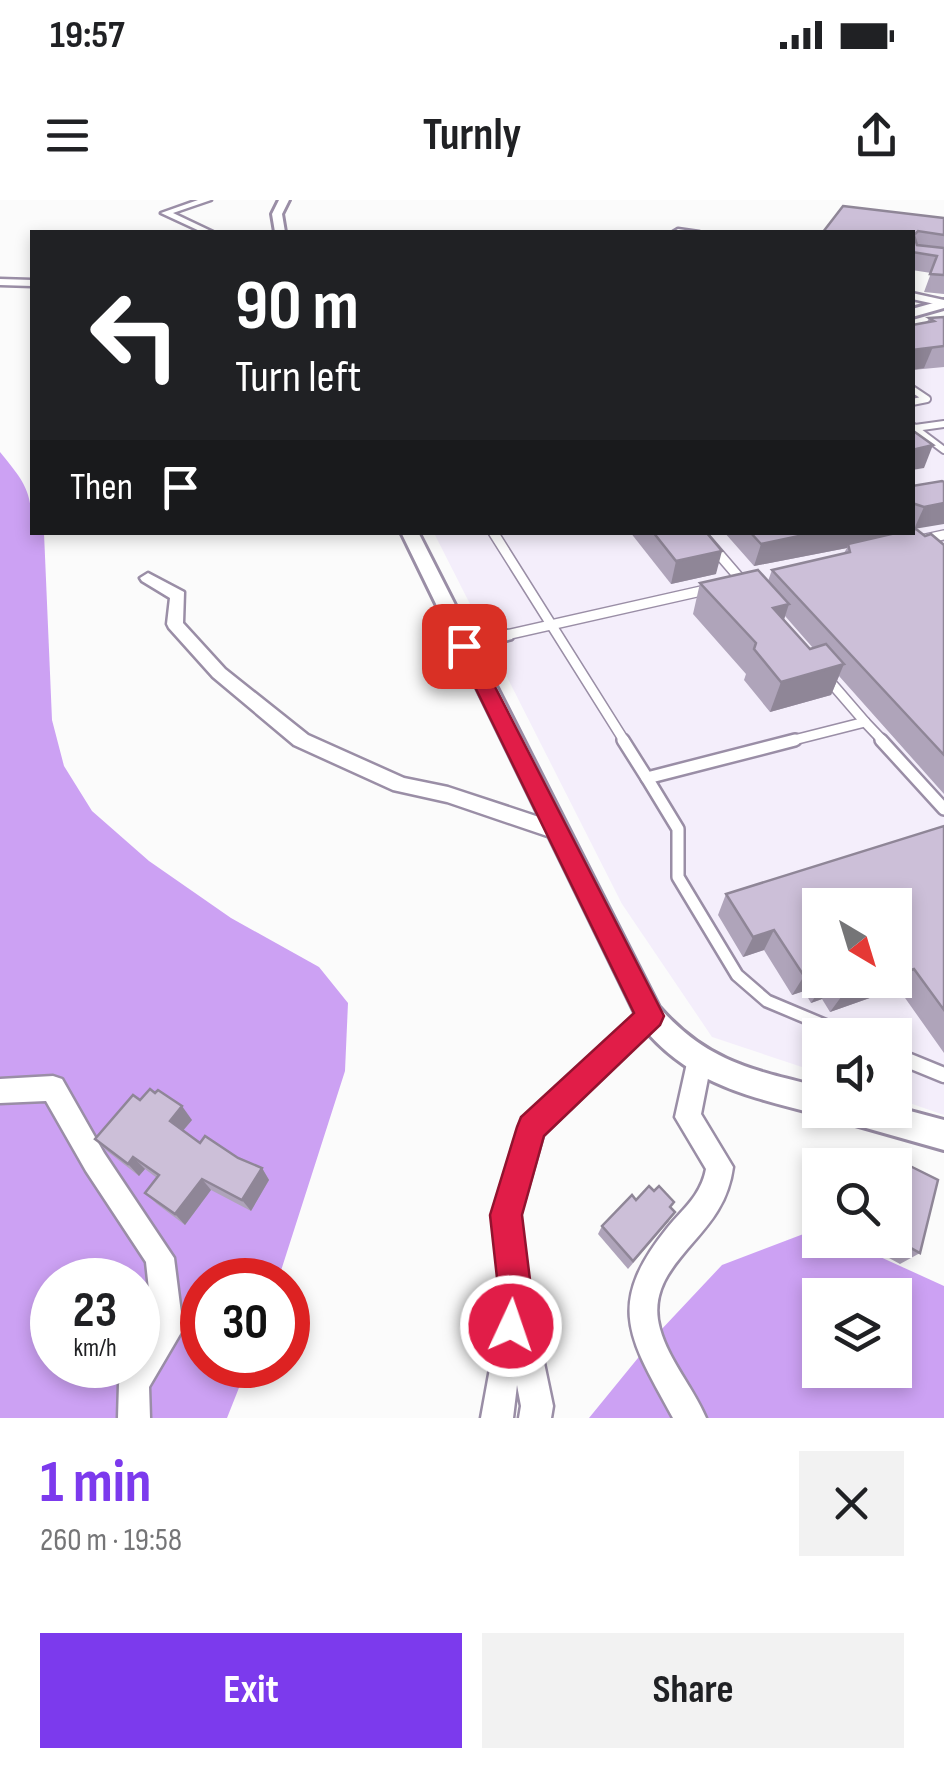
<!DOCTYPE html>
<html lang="en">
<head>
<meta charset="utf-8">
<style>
	:root { --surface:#fff; --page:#f2f2f2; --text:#202124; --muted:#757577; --accent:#7c3aed }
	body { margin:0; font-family:"Sofia Sans Condensed",sans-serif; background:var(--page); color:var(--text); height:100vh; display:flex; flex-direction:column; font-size:38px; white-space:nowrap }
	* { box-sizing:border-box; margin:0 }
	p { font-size:32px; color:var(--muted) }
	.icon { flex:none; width:55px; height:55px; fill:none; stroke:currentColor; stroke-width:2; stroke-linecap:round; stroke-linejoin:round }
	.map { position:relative; height:1218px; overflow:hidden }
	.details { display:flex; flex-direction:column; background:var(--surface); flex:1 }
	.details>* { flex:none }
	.guide { position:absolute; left:30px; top:30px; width:885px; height:305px; border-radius:0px; box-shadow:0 5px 15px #0003; background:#202124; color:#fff; overflow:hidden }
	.needle { width:65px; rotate:142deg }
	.fabs { position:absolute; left:802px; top:688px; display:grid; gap:20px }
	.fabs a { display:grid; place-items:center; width:110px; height:110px; border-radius:0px; background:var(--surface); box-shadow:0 5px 15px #0003; font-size:50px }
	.speed { position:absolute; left:30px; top:1058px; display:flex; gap:20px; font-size:50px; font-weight:700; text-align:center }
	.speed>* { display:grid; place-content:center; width:130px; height:130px; border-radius:50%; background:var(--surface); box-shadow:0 5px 15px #0003; line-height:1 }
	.speed small { font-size:25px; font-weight:400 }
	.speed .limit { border:15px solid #d22; background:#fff; color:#111 }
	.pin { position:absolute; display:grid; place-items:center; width:85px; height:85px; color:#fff; margin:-42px; border-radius:20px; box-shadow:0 5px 15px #0006 }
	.me { position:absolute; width:110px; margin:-55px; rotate:3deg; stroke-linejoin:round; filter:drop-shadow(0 0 8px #0008) }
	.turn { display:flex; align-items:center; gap:35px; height:210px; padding:0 40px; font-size:45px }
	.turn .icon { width:130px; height:130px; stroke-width:2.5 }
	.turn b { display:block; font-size:70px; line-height:85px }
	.then { display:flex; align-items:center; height:95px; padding:0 40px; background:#0003; gap:20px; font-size:38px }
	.round { display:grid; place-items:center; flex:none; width:105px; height:105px; border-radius:0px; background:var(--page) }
	.summary { display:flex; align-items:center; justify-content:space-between; height:170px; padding:0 40px }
	h1 { font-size:60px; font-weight:700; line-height:75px; color:var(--accent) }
	.primary-button { display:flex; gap:20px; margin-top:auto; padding:20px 40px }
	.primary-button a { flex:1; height:115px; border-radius:0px; background:var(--accent); color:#fff; font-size:40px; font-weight:700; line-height:115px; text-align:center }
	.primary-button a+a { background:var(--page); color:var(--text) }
	.status { display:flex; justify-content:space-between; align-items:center; height:70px; padding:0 50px; background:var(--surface); direction:ltr }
	.status svg { height:28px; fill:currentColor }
	header { display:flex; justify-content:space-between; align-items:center; height:130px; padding:0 40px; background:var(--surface); font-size:45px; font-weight:700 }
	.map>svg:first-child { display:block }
	.built { fill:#f4eefb; fill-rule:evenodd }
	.forest { fill:#cca1f3; fill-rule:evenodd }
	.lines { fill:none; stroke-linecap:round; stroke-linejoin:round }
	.service-far3-casing { stroke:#9a8ea6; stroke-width:10 }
	.service-far2-casing { stroke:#9a8ea6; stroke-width:12 }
	.service-far1-casing { stroke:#9a8ea6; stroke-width:16 }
	.service-casing { stroke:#9a8ea6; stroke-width:19 }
	.minor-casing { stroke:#9a8ea6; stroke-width:5 }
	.tertiary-casing { stroke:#9a8ea6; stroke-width:6 }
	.service-far3 { stroke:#fff; stroke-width:6 }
	.service-far2 { stroke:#fff; stroke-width:9 }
	.service-far1 { stroke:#fff; stroke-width:11 }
	.service { stroke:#fff; stroke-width:14 }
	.minor { fill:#fff; fill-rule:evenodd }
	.tertiary { fill:#fff; fill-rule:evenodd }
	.wall { fill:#afa4ba; fill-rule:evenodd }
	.shaded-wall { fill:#8f8697 }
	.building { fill:#ccbfd8; stroke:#8f8697; stroke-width:2.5 }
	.route { fill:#e11d48; stroke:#92132f; stroke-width:2.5 }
</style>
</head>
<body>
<div class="status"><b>19:57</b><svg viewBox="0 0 49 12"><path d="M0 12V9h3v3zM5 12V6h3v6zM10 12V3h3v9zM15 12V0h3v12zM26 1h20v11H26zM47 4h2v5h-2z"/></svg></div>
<header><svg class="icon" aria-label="menu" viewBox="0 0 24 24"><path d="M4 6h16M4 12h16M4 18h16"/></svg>Turnly<svg class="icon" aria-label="share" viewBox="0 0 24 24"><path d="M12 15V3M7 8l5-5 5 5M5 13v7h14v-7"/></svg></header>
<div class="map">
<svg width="944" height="1218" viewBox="0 0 944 1218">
	<rect width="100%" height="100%" fill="#fbfbfb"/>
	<path class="built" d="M944,125V915L895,898V835H820V873L712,837L622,704L434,333L912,332L913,131ZM820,705H895V780H820Z"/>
	<g class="forest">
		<path d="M0,252C26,284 32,291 32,332L44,333L52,520L64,566L92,611L149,661L231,718L319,767L348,803L345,871L278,1080H202V1165H248L227,1218H0ZM52,1080H138V1165H52Z"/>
		<path d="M814,1030L820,1032V1040H843L944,1086V1218H589L660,1131L722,1065ZM820,1095H895V1170H820Z"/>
	</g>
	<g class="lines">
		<defs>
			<g id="service-far3">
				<path d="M912,189L927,199L912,202"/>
				<path d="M912,226L944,250"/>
				<path d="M915,228L944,224"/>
			</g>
			<g id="service-far2">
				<path d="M493,332L625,542"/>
				<path d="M700,332L743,382"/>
				<path d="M921,340L944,335"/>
				<path d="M506,435L710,389"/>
				<path d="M865,522L884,542"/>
				<path d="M786,542L865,522L827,478"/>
			</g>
			<g id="service-far1">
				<path d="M623,540L647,578L795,540"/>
				<path d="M881,540L944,609"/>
				<path d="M647,578L678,629V677L737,775L767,801L848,835"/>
			</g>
			<path id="service" d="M895,855L944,875"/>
			<g id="minor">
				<path d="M198,0H211L173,13L213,32H202L161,13Z"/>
				<path d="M678,29L699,32H673Z"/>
				<path d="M0,79L32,80V86L0,85Z"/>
				<path d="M912,93L944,100V106L912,99Z"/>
				<path d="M148,373L184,392L183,423L225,469L308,535L404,578L448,587L563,625L566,631L563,637L556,639L447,602L393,590L294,545L213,477L169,428L167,424L170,398L142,381L140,378Z"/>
				<path d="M506,430L514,435L512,439L464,452L456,446L458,442Z"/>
				<path d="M650,805L658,808L662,816L658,824L543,935L520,1015L530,1096L553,1206L551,1218H519L521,1206L517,1185L513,1218H481L502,1103L492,1015L519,927L523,918L642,808Z"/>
				<path d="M699,851L708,855L711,863L701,914L733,967C731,982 726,997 718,1010C695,1049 645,1077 660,1129C669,1161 693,1187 706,1218H673C630,1139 604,1106 668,1027C684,1008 701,995 706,969L675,917L687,863L690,855Z"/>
				<path d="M53,876L62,879L104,953L174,1058L183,1129L149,1187L150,1218H118L119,1184L128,1165H138V1150L153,1126L146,1062L86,971L46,901L0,903V879Z"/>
			</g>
			<g id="tertiary">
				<path d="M279,0H289L282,14L285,32H275L272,14Z"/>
				<path d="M944,100V108L912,117V109Z"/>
				<path d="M401,332H418L659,807C707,862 753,870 820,887V910L830,911L820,915C748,896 690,885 641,825Z"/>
				<path d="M895,907L944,920V950L852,924L842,920L838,910Z"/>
			</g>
		</defs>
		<use href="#service-far3" class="service-far3-casing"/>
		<use href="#service-far2" class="service-far2-casing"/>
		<use href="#service-far1" class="service-far1-casing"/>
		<use href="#service" class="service-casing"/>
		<use href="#minor" class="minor-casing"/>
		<use href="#tertiary" class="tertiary-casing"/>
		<use href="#service-far3" class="service-far3"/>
		<use href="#service-far2" class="service-far2"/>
		<use href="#service-far1" class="service-far1"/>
		<use href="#service" class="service"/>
		<use href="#minor" class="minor"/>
		<use href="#tertiary" class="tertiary"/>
	</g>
	<g class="wall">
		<path d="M944,18V94L924,92L931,73L912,70V32Z"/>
		<path d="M944,117V167L912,170V125L927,122L929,118Z"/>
		<path d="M942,281L914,329L912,328V286Z"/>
		<path d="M630,332H706L716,374L671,384Z"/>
		<path d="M724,332H897L925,336L944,345V594L839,476L831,495L770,512L744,480L746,474L693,414L700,383L768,381L772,370L844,353L847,348L754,366ZM785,416L813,448L810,449L784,419Z"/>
		<path d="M944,626V853L898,788L830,812L822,799L811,803L804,791L792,795L764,750L743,757L718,715L726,694ZM820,705L895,780H820Z"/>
		<path d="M140,900L192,920L183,931L200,943L262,968L269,980L251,1011L211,990L185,1025L157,1004L145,993L157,978L145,969L139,976L107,951L95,939Z"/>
		<path d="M906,964L920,1053L900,1064L856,1040H895V972Z"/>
		<path d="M636,1000L671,1008L669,1021L628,1069L598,1034L602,1026Z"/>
	</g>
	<g class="shaded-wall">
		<path d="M933,147L924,168L912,170V150Z"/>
		<path d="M933,245L924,268L912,270V250Z"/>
		<path d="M944,303V324L914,329L924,307Z"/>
		<path d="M818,332H897L848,344L847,348L754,366L761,344Z"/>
		<path d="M722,351L716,374L671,384L676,361Z"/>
		<path d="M789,404L779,435L773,408Z"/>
		<path d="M844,464L831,495L770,512L781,482Z"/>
		<path d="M774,730L764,750L743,757L753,737Z"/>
		<path d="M914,769L898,788L830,812L844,793L881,780H895V775Z"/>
		<path d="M816,771L804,791L792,795L804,776Z"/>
		<path d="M835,780L822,799L811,803L824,783Z"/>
		<path d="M182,906L192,920L180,934L170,921Z"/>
		<path d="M133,957L145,969L139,976L128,964Z"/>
		<path d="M262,968L269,980L251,1011L242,1000Z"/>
		<path d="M202,979L211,990L185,1025L175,1014Z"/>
	</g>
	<g class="building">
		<path d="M843,6L944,18V35L918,31L914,35L917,45L944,48V75L930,74L937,56L912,52V32H823Z"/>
		<path d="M944,117V146L912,150V125L934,121L929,118Z"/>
		<path d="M912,230L933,245L912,250Z"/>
		<path d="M942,281L944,282V303L924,307L912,303V286Z"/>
		<path d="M916,329L925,336L931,334L944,345V555L772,370L850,352L848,344L900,332H912V330Z"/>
		<path d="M653,332H706L722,351L676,361Z"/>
		<path d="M750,332H818L761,344Z"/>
		<path d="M758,370L789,404L773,408L810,449L826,444L844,464L781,482L754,449L756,443L700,383Z"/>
		<path d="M944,626V810L914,769L895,775V705H820V777L816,771L804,776L774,730L753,737L726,694Z"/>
		<path d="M836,780H881L844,793Z"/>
		<path d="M150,889L155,893L158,890L182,906L170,921L200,943L205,936L238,958L262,968L242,1000L202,979L175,1014L145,993L159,975L133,957L128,964L95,939L133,895L140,900Z"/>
		<path d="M906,964L938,980L920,1053L895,1039V989L898,991Z"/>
		<path d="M649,986L654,991L659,986L674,1002L670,1007L675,1012L633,1061L602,1026L632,995L636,1000Z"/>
	</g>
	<path class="route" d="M464,439L474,446L664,816L660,825L544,936L522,1015L532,1096L523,1138L511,1143L499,1138L494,1126L499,1096L490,1015L517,927L521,917L634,813L455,446Z"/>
</svg>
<div class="fabs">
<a><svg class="needle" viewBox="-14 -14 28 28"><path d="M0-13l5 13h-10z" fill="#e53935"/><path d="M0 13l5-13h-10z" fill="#757577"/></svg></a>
<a><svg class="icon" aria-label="sound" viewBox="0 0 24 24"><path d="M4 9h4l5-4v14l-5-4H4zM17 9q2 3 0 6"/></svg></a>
<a><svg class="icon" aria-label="search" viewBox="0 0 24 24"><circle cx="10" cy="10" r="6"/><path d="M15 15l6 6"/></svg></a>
<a><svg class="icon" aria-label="layers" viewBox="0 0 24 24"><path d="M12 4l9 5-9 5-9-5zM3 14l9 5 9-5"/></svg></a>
</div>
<div class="speed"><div>23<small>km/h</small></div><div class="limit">30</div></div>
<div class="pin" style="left:464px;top:446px;background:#d93025"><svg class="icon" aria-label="arrive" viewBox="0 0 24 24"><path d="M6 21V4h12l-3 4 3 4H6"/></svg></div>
<svg class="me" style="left:511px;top:1126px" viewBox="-20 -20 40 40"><circle r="17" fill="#e11d48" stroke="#fff" stroke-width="3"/><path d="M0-11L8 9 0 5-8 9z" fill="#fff"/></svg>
<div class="guide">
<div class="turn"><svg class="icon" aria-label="left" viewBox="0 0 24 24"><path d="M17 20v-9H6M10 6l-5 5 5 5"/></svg><div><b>90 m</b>Turn left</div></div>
<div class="then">Then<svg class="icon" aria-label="arrive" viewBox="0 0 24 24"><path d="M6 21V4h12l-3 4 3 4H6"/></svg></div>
</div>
</div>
<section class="details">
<div class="summary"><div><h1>1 min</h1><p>260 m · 19:58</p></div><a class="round"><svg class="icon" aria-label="close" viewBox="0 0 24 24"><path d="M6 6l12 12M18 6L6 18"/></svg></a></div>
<div class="primary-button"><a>Exit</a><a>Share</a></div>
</section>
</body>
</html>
